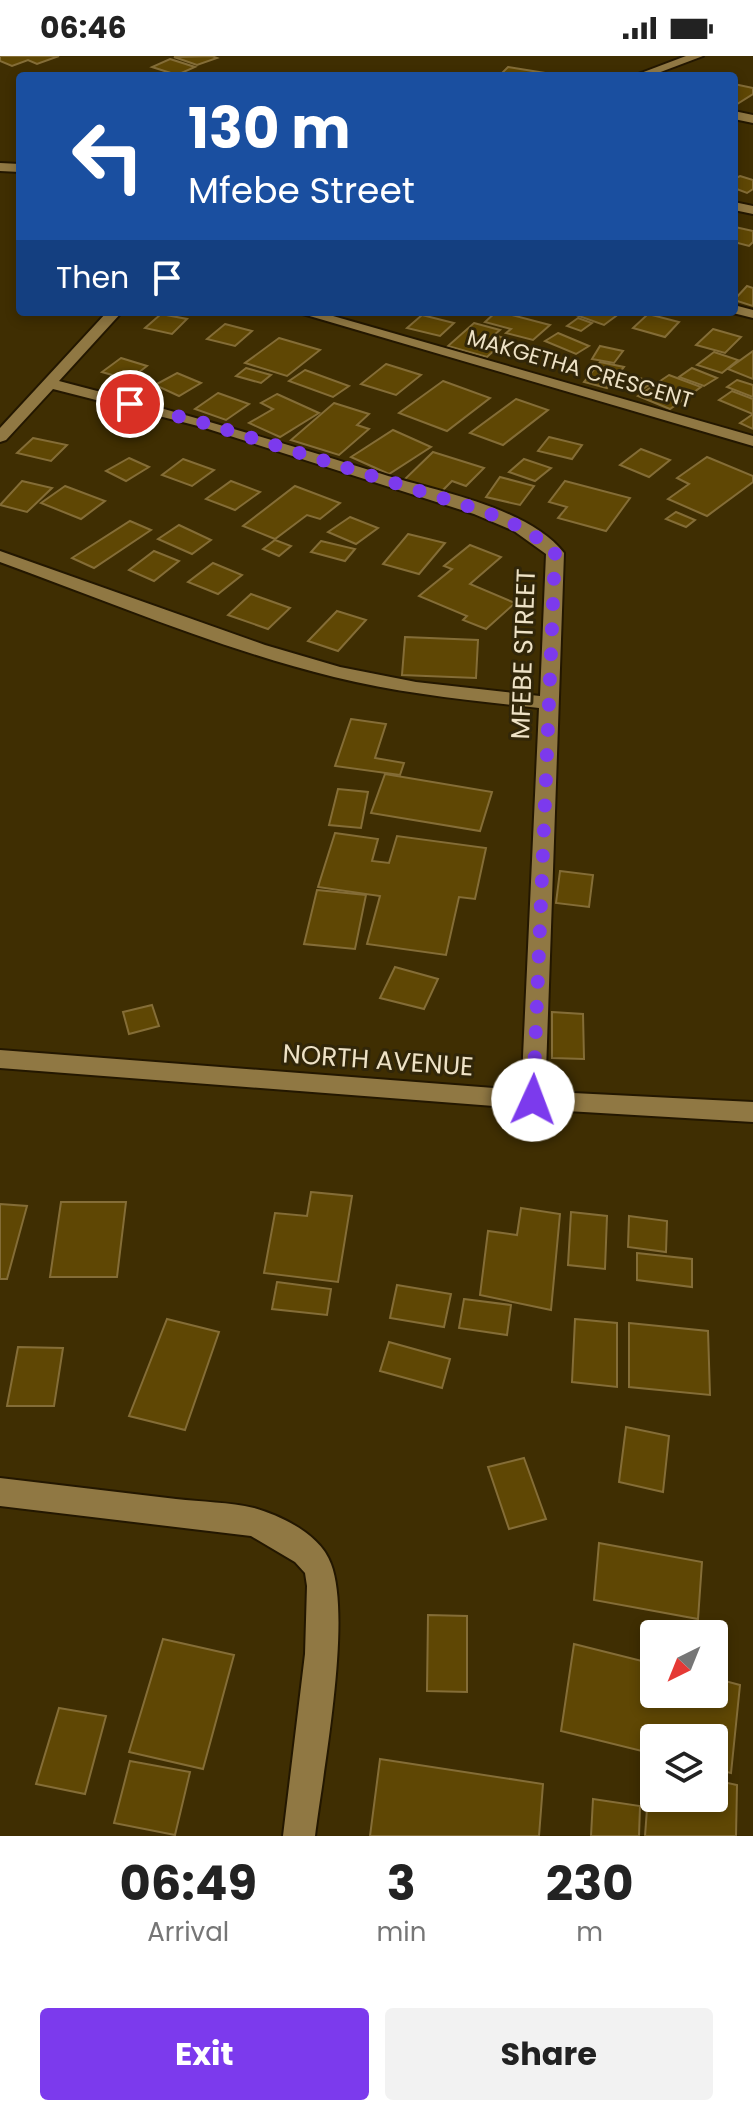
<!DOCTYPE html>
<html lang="en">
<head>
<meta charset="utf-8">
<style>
	:root { --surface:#fff; --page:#f2f2f2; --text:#222; --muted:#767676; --accent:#7c3aed }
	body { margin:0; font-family:Poppins,sans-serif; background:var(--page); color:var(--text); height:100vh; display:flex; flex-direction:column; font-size:30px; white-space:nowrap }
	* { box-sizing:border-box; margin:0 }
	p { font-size:26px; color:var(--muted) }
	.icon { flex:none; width:44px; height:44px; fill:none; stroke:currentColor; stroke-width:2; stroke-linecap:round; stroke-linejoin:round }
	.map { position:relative; height:1780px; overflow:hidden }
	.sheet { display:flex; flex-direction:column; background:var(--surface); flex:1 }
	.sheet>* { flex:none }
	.hud { position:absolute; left:16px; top:16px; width:722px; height:244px; border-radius:8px; box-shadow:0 4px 12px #0003; background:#1a4fa0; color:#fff; overflow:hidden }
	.needle { width:52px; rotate:223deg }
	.tools { position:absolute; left:640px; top:1564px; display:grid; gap:16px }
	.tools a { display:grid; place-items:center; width:88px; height:88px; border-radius:8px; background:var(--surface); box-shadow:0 4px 12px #0003; font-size:40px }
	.pin { position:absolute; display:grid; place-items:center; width:68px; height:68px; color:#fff; margin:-34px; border:4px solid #fff; border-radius:50%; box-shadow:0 2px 8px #0007 }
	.me { position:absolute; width:88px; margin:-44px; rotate:2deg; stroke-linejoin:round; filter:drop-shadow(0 0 6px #0008) }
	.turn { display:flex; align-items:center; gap:28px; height:168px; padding:0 40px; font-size:36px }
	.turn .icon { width:104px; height:104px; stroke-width:2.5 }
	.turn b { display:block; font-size:56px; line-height:68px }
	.then { display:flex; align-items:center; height:76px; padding:0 40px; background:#0003; gap:16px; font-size:30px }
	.eta { display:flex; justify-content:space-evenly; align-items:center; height:136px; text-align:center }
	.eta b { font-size:48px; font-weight:700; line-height:56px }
	.primary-button { display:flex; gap:16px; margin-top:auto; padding:16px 40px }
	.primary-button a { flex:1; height:92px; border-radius:8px; background:var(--accent); color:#fff; font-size:32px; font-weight:700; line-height:92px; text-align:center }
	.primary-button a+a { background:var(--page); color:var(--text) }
	.status { display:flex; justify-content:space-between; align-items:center; height:56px; padding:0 40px; background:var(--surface); direction:ltr }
	.status svg { height:22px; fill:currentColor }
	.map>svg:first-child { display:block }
	.building { fill:#5f4704; stroke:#846d37; stroke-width:2 }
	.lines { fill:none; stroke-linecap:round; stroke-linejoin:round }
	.minor-casing { stroke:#231700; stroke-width:4 }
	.tertiary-casing { stroke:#231700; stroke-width:4 }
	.minor { fill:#907843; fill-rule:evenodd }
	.tertiary { fill:#907843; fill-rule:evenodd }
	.route { stroke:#7c3aed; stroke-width:14; stroke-dasharray:0 25.2 }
	.labels { text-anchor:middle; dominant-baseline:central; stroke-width:6; stroke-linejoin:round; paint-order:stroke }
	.far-street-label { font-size:22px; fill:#eee2c6; stroke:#312609 }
	.street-label { font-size:26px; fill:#eee2c6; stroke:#312609 }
</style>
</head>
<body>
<div class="status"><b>06:46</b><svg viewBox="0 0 49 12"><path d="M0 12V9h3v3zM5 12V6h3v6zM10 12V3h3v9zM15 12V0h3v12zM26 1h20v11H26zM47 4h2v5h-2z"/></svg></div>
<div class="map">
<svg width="753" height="1780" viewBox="0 0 753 1780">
	<rect width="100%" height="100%" fill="#3f2e02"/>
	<g class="building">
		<path d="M0,0H59L37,8L28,4L12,10L0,5Z"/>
		<path d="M212,0L217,2L197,9L174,1Z"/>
		<path d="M170,3L195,11L177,19L152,11Z"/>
		<path d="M508,11L545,17L542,20H499Z"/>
		<path d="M734,28L753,32V38L734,50Z"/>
		<path d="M740,120L753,124V133L747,137L734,132V123Z"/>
		<path d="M735,171L753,175V186L749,190L734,186Z"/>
		<path d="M747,230L753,232V250L734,244Z"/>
		<path d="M496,256H500L550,269L533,284L506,277L511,273L485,266Z"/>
		<path d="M581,256H617L620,257L604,269L576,259Z"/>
		<path d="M161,258L187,263L172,278L145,272Z"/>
		<path d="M648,258L679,266L665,281L633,272Z"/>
		<path d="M422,259L454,267L440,280L407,272Z"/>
		<path d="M578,262L592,267L581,275L567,270Z"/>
		<path d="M474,267L500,274L494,279L507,283L487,301L448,290Z"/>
		<path d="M225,268L252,275L235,290L207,283Z"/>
		<path d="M713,273L741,281L725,297L696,289Z"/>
		<path d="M558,277L589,290L576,298L545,285Z"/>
		<path d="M279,282L320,294L287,320L245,307Z"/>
		<path d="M600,290L623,295L614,307L592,303Z"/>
		<path d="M753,295V323L728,313Z"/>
		<path d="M714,296L738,304L722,317L697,309Z"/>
		<path d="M121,302L147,310L129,324L102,316Z"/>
		<path d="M600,306L624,311L607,332L584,326Z"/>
		<path d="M386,308L421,319L396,339L361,328Z"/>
		<path d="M246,312L271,319L261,327L236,320Z"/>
		<path d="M692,312L717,322L704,330L679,321Z"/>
		<path d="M305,314L349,330L333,341L289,325Z"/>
		<path d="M177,317L201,327L179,340L155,329Z"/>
		<path d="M669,319L701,331L670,353L638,340Z"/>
		<path d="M640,322L652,327L640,335L627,330Z"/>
		<path d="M737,324L753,329V341L727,331Z"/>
		<path d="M443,325L490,342L447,375L399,357Z"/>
		<path d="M732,335L753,343V373L740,367L753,358L719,344Z"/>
		<path d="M218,337L249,348L226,364L195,353Z"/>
		<path d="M277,338L319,357L280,381L249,367L273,353L261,347Z"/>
		<path d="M516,343L548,354L503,389L470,377Z"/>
		<path d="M334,347L369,358L357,369L369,373L339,399L291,384Z"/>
		<path d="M393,374L431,391L389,418L351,401Z"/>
		<path d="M549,381L582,389L572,403L538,395Z"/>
		<path d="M33,382L67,389L51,405L17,397Z"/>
		<path d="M641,393L670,404L649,421L620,409Z"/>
		<path d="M433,396L484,412L466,430L452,425L441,436L404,424Z"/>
		<path d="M707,401L753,420V426L707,460L668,443L689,428L677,422Z"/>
		<path d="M129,402L149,411L126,425L106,415Z"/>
		<path d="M183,403L214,414L192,430L162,419Z"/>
		<path d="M524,403L551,412L535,425L509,416Z"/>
		<path d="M500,421L534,430L520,449L486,441Z"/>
		<path d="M22,425L52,432L27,456L0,449Z"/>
		<path d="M231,425L260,436L235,454L206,443Z"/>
		<path d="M565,425L630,442L606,475L558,462L567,451L549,446Z"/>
		<path d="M65,430L105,445L81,463L41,447Z"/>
		<path d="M295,430L340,447L320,463L307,459L275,483L243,470Z"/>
		<path d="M676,456L695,464L686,471L666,463Z"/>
		<path d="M350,461L378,472L356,488L328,476Z"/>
		<path d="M130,465L151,474L94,512L72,502Z"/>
		<path d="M179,469L211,484L192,498L158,483Z"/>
		<path d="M408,478L445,487L419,518L383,508Z"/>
		<path d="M275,484L291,490L279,500L263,493Z"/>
		<path d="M321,485L355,493L345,505L311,496Z"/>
		<path d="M470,489L501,501L470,528L515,547L486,573L463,564L467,560L419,540L452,513L444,510Z"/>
		<path d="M154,495L179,505L154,525L129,514Z"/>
		<path d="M213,507L242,519L218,538L188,526Z"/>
		<path d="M251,538L290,552L268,573L228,559Z"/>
		<path d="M337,555L366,564L338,595L308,585Z"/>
		<path d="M405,581L478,584L476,622L402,619Z"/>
		<path d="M351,663L386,668L375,702L404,707L400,719L335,710Z"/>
		<path d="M385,718L492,736L480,775L371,757Z"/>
		<path d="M338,733L368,736L361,772L329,769Z"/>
		<path d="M335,777L378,783L372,805L389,807L397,780L486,792L475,843L459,841L446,899L367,888L380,840L318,831Z"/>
		<path d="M560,815L593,819L589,851L556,847Z"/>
		<path d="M317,834L366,839L355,893L304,888Z"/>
		<path d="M395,911L438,923L424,953L380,942Z"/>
		<path d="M152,949L159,970L129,978L123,956Z"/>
		<path d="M552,956L583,958L584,1003L552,1002Z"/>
		<path d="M311,1136L352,1140L338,1226L264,1217L275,1157L307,1160Z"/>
		<path d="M61,1146H126L117,1221H50Z"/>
		<path d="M0,1148L27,1150L7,1223H0Z"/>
		<path d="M521,1152L560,1158L551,1254L480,1239L488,1175L517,1179Z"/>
		<path d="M571,1156L607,1160L605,1213L568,1209Z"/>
		<path d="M629,1160L667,1165L666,1196L628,1191Z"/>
		<path d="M637,1197L692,1203V1231L637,1224Z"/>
		<path d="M277,1226L331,1233L327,1259L272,1253Z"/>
		<path d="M397,1229L451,1238L444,1271L390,1262Z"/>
		<path d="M464,1243L511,1249L507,1279L459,1272Z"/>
		<path d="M167,1263L219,1276L185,1374L129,1360Z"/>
		<path d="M575,1263L617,1267V1331L572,1326Z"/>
		<path d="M629,1267L708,1275L710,1339L629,1331Z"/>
		<path d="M389,1286L450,1303L442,1332L380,1315Z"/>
		<path d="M18,1291L63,1292L54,1350H7Z"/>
		<path d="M626,1371L669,1380L663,1436L619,1426Z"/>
		<path d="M524,1402L546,1463L509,1473L488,1411Z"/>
		<path d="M599,1487L702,1506L698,1563L594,1544Z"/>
		<path d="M428,1559L467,1560V1636L427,1635Z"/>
		<path d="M163,1583L234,1599L203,1713L129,1696Z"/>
		<path d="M574,1588L654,1608V1638H714V1622L740,1629L731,1717L714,1713V1682H654V1698L561,1675Z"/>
		<path d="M59,1652L106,1660L85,1738L36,1728Z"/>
		<path d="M380,1703L543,1728L539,1780H370Z"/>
		<path d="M130,1705L190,1716L175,1779L114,1767Z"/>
		<path d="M650,1712L654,1713V1742H714V1724L737,1729L736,1780H645Z"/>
		<path d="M593,1743L640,1750L639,1780H591Z"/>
	</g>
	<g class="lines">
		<defs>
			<g id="minor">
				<path d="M686,0H703L650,20H633Z"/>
				<path d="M734,55L753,59V67L734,63Z"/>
				<path d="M0,107L20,108V116L0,115Z"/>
				<path d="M734,146L753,150V158L734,154Z"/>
				<path d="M734,249L753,254V262L729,256H734Z"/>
				<path d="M107,256H122L59,325C168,353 275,384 382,418C435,435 528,451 564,497L545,1044L541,1051L533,1053L525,1051L521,1044L539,652C470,644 402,638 334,621C220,593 110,546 0,506V495L265,589L340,611L416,626L540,640L546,498L514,475L474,458L202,371L53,333L6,384L0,386V372Z"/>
				<path d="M296,256H319L753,380V390Z"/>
				<path d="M0,1422C59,1429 117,1436 176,1443C201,1446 230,1446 254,1452C282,1460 321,1479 331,1508C352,1563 323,1716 315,1780H283L305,1598L307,1530L305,1517L295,1506L251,1480L0,1450Z"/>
			</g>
			<path id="tertiary" d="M0,994L533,1035L753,1046V1066L533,1053L0,1012Z"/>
		</defs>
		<use href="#minor" class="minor-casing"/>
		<use href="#tertiary" class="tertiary-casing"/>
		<use href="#minor" class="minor"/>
		<use href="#tertiary" class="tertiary"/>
	</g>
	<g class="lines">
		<path class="route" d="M130,348L208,368L480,454C509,465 533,475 555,497L533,1044"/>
	</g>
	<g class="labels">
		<g class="far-street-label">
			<text transform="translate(580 313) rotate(16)">MAKGETHA CRESCENT</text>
		</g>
		<g class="street-label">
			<text transform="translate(523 598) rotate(-88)">MFEBE STREET</text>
			<text transform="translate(378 1004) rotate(4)">NORTH AVENUE</text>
		</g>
	</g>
</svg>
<div class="tools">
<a><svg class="needle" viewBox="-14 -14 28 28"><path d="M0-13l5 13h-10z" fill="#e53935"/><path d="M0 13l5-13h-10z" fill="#767676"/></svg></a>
<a><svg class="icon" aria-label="layers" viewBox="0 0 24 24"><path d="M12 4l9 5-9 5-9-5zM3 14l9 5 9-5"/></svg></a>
</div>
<div class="pin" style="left:130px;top:348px;background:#d93025"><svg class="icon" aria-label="arrive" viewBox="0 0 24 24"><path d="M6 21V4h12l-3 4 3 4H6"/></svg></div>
<svg class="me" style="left:533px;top:1044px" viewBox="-20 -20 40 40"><circle r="19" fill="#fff"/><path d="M0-13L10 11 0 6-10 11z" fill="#7c3aed"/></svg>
<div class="hud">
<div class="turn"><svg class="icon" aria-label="left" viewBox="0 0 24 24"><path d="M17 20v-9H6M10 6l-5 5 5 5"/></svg><div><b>130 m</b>Mfebe Street</div></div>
<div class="then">Then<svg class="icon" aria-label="arrive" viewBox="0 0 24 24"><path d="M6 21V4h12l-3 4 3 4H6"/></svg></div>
</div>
</div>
<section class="sheet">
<div class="eta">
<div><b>06:49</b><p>Arrival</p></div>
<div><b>3</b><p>min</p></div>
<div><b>230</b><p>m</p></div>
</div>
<div class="primary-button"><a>Exit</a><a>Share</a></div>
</section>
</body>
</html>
